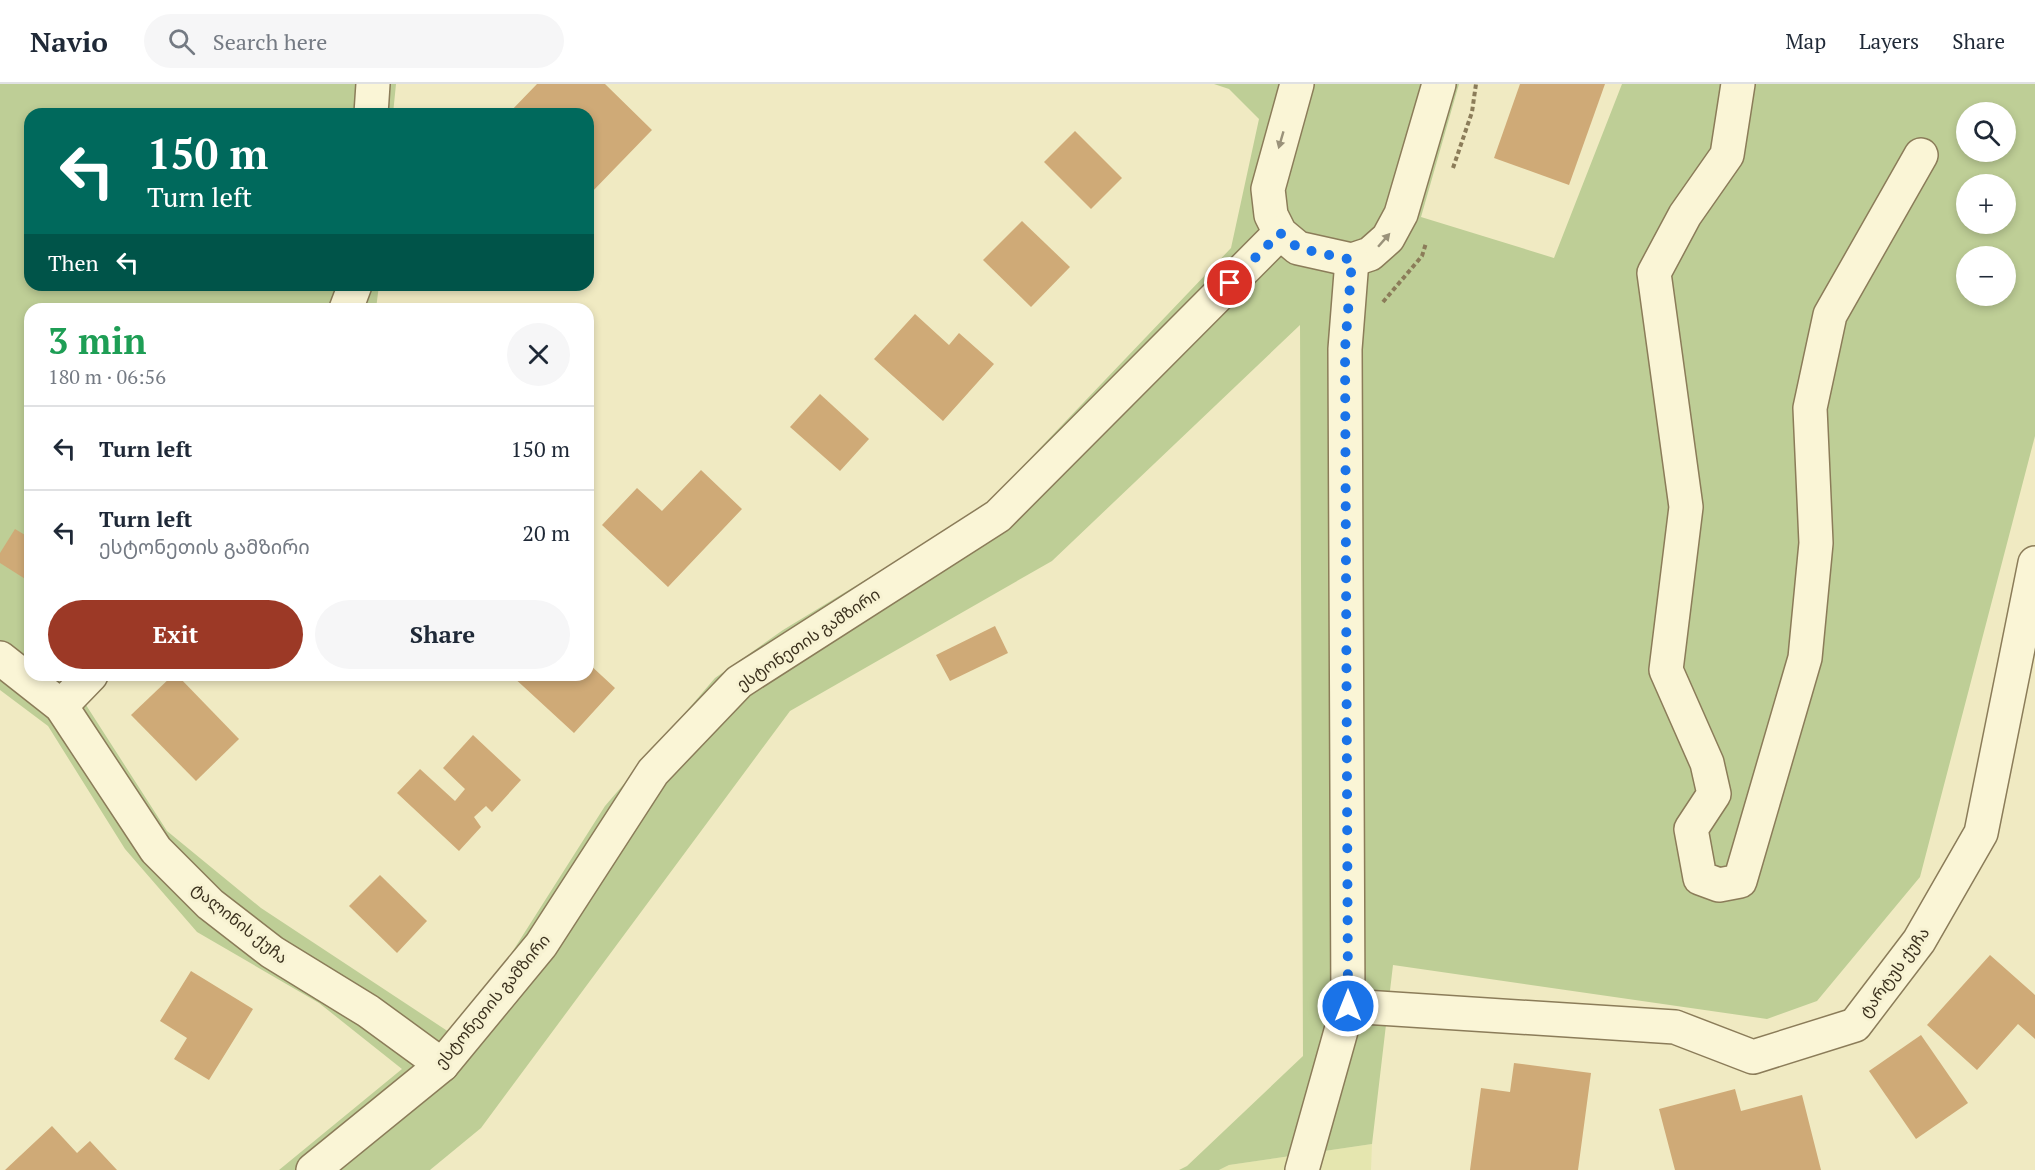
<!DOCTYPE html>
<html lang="en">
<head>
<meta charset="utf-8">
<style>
	:root { --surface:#fff; --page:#f6f6f7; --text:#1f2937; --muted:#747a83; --line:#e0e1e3; --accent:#9c3926 }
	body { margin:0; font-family:"PT Serif","Noto Sans Georgian",serif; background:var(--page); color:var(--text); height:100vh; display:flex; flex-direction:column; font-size:22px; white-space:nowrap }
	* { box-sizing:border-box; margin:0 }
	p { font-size:20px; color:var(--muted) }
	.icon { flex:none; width:33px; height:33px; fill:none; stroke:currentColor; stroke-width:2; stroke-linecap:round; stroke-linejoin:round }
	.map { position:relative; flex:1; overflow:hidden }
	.details { position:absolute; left:24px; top:219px; width:570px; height:378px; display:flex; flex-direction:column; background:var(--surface); border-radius:18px; box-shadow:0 3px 9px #0003 }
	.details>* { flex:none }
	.hud { position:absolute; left:24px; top:24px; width:570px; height:183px; border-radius:18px; box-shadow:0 3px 9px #0003; background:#00695c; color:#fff; overflow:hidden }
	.buttons { position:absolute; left:1956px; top:18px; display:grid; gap:12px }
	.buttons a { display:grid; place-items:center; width:60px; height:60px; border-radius:50%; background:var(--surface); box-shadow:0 3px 9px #0003; font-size:30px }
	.pin { position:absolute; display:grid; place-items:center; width:51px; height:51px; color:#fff; margin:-26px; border:3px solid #fff; border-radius:50%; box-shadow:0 2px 6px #0007 }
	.me { position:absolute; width:66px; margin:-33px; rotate:0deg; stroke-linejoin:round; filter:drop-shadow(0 0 4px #0008) }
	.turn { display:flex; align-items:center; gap:21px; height:126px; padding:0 24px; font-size:27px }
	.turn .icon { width:78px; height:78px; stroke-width:2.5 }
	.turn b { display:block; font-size:42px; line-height:51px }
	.then { display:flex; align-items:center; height:57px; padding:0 24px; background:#0003; gap:12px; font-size:22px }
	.round { display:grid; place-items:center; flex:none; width:63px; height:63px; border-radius:32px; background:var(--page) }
	.headline { display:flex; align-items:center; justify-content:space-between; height:102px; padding:0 24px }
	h1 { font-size:36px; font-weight:600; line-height:45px; color:#1e9e55 }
	.action { display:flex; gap:12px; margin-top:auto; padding:12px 24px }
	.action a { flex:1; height:69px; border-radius:36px; background:var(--accent); color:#fff; font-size:24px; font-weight:600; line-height:69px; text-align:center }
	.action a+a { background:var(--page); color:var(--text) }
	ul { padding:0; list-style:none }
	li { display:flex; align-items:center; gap:18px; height:84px; padding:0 24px; border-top:2px solid var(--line) }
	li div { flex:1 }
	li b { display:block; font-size:22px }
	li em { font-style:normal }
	header { display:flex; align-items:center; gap:36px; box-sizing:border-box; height:84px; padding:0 30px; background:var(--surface); border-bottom:2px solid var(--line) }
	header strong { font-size:28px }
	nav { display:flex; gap:33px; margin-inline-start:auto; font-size:21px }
	.search { width:420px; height:54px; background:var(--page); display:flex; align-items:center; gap:15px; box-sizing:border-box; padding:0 21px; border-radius:33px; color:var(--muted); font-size:22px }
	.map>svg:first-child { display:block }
	.farmland { fill:#e5e6af }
	.green { fill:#bece96; fill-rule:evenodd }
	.building { fill:#cfaa77 }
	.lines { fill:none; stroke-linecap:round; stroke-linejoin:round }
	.minor-casing { stroke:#8b7c59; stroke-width:36 }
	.path { stroke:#8b7c59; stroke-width:4; stroke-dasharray:4.5 3; stroke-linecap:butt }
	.minor { stroke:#faf5d6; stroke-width:33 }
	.oneway { fill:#9a927a }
	.route { stroke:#1a73e8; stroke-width:10; stroke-dasharray:0 18 }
	.labels { text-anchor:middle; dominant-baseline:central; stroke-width:6; stroke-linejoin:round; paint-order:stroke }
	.street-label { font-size:16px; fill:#3a301d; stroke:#f7f2d2 }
</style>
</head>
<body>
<header>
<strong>Navio</strong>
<div class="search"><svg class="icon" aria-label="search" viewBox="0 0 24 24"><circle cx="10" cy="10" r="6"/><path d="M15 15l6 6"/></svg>Search here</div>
<nav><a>Map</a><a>Layers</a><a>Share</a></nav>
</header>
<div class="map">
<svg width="2035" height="1086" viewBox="0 0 2035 1086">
	<rect width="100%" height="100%" fill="#f0eac2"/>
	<path class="farmland" d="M1372,1060L1371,1086H1219L1229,1081Z"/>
	<path class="green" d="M0,0H396L393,30H30V201H379L376,225H30V591H112L86,621L167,747L261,824L449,948L509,873L605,722L715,594L783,546L982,425L1231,164L1259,35L1229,5L1214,0H1459L1421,133L1554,174L1622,0H2035V352L1920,793L1817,917L1767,935L1393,881L1372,1060L1229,1081L1219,1086H1179L1187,1082L1303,972L1300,241L1052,477L790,627L481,1044L430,1086H279L402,985L319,919L197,848L125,765L48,642L0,606ZM1966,28H2006V68H1966ZM1966,100H2006V140H1966ZM1966,172H2006V212H1966Z"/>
	<g class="building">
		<path d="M537,0H605L652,46L588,112V30H508Z"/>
		<path d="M1520,0H1605L1569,101L1494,74Z"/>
		<path d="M1075,47L1122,94L1091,125L1044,78Z"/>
		<path d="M1022,137L1070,183L1031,223L983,176Z"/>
		<path d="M915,230L949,261L959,249L994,280L943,337L874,275Z"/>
		<path d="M820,310L869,355L840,387L790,343Z"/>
		<path d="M701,386L742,425L668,503L602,441L637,404L662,427Z"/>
		<path d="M15,445L30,454V498L0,479V469Z"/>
		<path d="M995,542L1008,569L950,597L936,571Z"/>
		<path d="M588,579L615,604L574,649L511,591H588Z"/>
		<path d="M173,591H177L239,655L196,697L131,631Z"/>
		<path d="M473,651L521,696L492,728L486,722L474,733L481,743L459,767L397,709L420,685L455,717L465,705L443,684Z"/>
		<path d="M380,791L427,837L397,869L349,822Z"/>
		<path d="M1990,871L2035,911V955L2018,940L1977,986L1927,941Z"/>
		<path d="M191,887L253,925L209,996L174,975L187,954L160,937Z"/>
		<path d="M1921,951L1968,1019L1916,1055L1869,987Z"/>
		<path d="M1514,979L1591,989L1578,1086H1470L1481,1004L1510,1008Z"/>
		<path d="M1735,1005L1741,1027L1802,1011L1821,1086H1675L1659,1025Z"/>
		<path d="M52,1042L77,1069L90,1057L117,1086H5Z"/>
	</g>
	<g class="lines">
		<defs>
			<g id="minor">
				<path d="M1297,0L1268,105L1271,131L1280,149L1298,164L1352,176L1370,170L1388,154L1401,130L1439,0"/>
				<path d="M1738,0L1727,71L1685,131L1654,189L1686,423L1666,586L1707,679L1714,710L1691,745L1700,794L1719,801L1740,797L1805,574L1816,459L1810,324L1830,231L1921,71"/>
				<path d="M371,30L373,0"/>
				<path d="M346,225L355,201"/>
				<path d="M0,574L61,622L156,766L210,820L272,868L368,927L442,981"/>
				<path d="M61,622L91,591"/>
				<path d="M1348,922L1675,943L1753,973L1855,941L1919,857L1981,749L2035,479"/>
				<path d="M313,1086L442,981L541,861L653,688L739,598L998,432L1280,149"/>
				<path d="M1302,1086L1348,922L1345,265L1352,176"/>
			</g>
		</defs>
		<use href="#minor" class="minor-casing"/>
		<g class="path">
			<path d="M1453,84L1472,28L1476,0"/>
			<path d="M1383,218L1422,172L1426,159"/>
		</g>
		<use href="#minor" class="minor"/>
	</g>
	<defs><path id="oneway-solid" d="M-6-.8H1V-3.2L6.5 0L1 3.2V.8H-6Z" transform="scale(1.5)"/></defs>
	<g class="oneway">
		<use href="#oneway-solid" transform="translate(1281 56) rotate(106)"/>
		<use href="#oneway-solid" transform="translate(1384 156) rotate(-49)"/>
	</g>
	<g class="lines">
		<path class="route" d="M1230,199L1280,149L1298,164L1352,176L1345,265L1348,922"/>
	</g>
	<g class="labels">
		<g class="street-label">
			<text transform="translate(808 555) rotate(-34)">ესტონეთის გამზირი</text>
			<text transform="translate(240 839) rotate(39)">ტალინის ქუჩა</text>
			<text transform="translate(1894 888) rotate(-54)">ტარტუს ქუჩა</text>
			<text transform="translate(492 917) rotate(-50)">ესტონეთის გამზირი</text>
		</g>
	</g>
</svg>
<div class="buttons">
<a><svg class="icon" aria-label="search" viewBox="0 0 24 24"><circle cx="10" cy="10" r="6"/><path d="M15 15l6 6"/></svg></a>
<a>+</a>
<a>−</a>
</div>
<div class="pin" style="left:1230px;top:199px;background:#d93025"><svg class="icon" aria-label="arrive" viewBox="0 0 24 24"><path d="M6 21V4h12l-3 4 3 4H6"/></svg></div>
<svg class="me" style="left:1348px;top:922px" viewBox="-20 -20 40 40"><circle r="17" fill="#1a73e8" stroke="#fff" stroke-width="3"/><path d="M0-11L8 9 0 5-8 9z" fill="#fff"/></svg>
<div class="hud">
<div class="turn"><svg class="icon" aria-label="left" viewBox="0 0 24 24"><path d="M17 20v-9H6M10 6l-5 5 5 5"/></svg><div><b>150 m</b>Turn left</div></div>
<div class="then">Then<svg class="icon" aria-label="left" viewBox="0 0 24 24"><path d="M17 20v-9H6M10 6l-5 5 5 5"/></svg></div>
</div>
<section class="details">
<div class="headline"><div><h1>3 min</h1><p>180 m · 06:56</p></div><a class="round"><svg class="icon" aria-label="close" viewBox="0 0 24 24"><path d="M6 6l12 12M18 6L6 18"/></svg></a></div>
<ul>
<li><svg class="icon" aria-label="left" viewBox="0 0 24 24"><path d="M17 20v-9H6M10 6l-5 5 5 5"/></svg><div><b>Turn left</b></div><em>150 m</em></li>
<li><svg class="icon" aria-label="left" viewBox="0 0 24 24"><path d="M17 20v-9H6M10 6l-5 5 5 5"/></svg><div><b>Turn left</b><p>ესტონეთის გამზირი</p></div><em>20 m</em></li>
</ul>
<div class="action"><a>Exit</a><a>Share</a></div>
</section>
</div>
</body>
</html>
